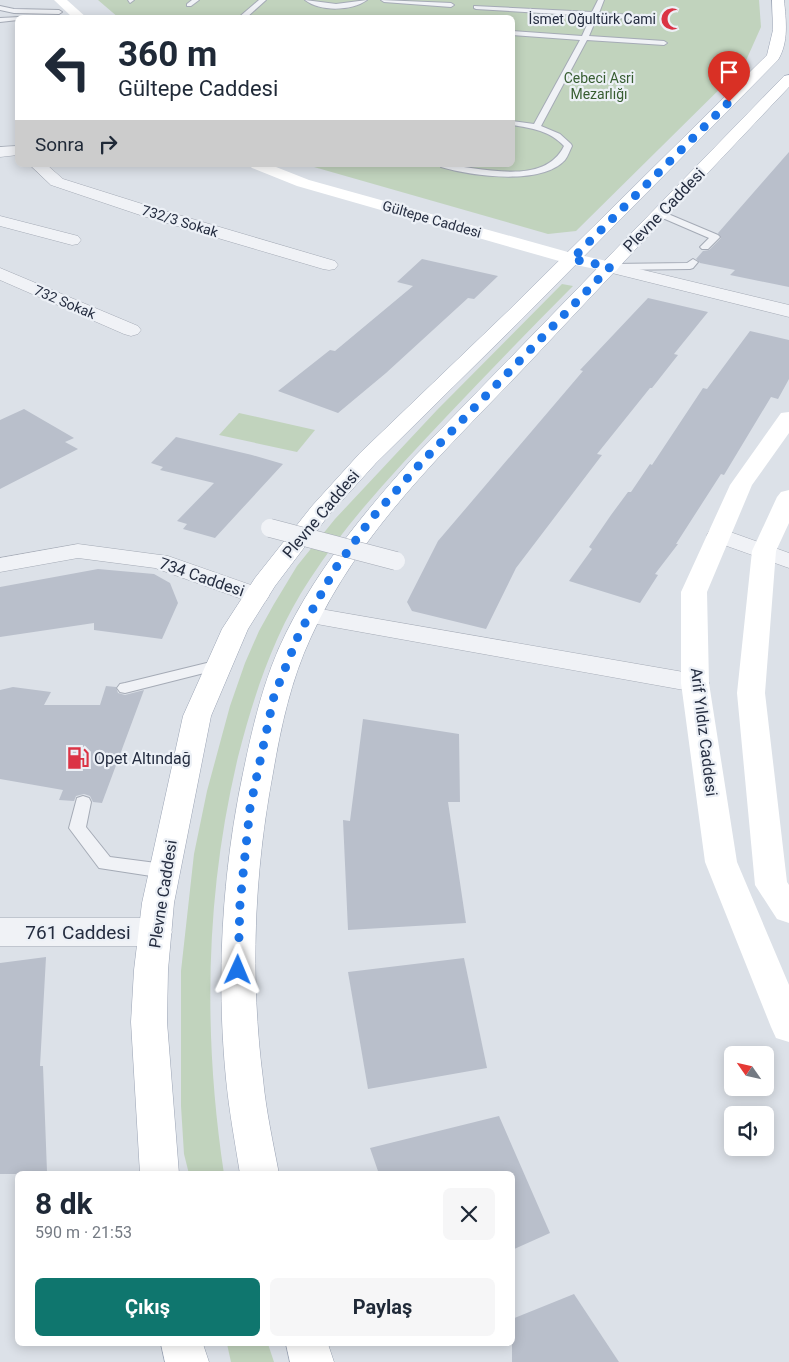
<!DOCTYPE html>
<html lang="tr">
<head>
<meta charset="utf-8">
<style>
	:root { --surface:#fff; --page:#f6f6f7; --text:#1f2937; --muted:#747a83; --accent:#0f766e }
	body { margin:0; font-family:Roboto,sans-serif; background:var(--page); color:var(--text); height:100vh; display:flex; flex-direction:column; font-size:19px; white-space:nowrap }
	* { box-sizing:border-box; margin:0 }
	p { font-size:16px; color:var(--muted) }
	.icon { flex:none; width:28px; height:28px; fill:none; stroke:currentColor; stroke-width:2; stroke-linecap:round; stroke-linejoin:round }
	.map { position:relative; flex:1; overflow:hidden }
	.sheet { position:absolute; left:15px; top:1171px; width:500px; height:175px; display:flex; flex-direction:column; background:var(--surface); border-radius:8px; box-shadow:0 2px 12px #0003 }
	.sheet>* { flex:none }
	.hud { position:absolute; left:15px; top:15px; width:500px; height:152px; border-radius:8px; box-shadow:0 2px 12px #0003; background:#fff; color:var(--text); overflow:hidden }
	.needle { width:32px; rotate:304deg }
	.fabs { position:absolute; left:724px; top:1046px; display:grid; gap:10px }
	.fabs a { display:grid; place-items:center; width:50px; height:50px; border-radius:8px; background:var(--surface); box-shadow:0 2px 12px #0003; font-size:25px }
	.pin { position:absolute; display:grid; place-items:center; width:42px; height:42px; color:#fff; margin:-51px -21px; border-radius:50% 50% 50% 0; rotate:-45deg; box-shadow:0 0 5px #0007 }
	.pin .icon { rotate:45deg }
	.me { position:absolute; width:55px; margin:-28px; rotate:1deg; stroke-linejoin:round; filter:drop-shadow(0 0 4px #0008) }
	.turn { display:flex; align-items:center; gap:18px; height:105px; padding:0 20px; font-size:22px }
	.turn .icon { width:65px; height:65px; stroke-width:2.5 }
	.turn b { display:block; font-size:35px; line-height:42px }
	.then { display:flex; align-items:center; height:48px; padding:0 20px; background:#0003; gap:10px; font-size:19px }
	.round { display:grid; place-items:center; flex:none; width:52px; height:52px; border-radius:8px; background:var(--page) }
	.head { display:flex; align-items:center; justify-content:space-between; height:85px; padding:0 20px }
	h1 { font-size:30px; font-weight:700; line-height:38px }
	.cta { display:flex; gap:10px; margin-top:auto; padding:10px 20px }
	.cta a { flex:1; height:58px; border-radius:8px; background:var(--accent); color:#fff; font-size:20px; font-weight:700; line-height:58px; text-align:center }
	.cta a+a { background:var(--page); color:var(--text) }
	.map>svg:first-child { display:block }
	.green { fill:#c1d3bd }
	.building { fill:#b9bfcb }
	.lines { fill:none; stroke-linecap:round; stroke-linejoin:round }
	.service-casing { stroke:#a5abb6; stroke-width:2 }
	.minor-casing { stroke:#a5abb6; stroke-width:1 }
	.tertiary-casing { stroke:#a5abb6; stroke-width:1 }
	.primary-casing { stroke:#9ba4b5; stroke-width:1 }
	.service { fill:#f0f2f6; fill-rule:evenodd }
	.minor { fill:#f0f2f6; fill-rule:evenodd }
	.tertiary { fill:#f0f2f6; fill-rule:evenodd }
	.secondary { fill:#fff; fill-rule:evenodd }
	.primary { fill:#fff; fill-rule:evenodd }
	.pedestrian-bridge-casing { stroke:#a5abb6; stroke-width:19; stroke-linecap:butt }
	.pedestrian-bridge { stroke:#f0f2f6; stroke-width:18 }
	.route { stroke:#1a73e8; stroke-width:9; stroke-dasharray:0 16.2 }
	.labels { text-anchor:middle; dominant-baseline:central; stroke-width:4.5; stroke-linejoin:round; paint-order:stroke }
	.far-poi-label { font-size:14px; fill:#252d40; stroke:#ecf0f6; text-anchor:end }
	.far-park-label { font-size:14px; fill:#375d31; stroke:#ecf0f6 }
	.far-street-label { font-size:14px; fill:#252d40; stroke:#ecf0f6 }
	.street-label { font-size:16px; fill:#252d40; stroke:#ecf0f6 }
	.poi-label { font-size:16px; fill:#252d40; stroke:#ecf0f6; text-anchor:start }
	.near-street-label { font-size:19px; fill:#252d40; stroke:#ecf0f6 }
</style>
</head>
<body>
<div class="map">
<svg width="789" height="1362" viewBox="0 0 789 1362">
	<rect width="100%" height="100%" fill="#dce1e8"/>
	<g class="green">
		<path d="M98,0H759L761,27L744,65L576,231L548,234L307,165H512V18H119Z"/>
		<path d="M562,284L573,286C530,329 488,373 446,417C398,468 348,520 310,579C274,633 254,695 238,757C205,895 203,1034 224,1174H189L184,1154L181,1106V971L194,854L207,791L230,706L245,663L259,631L274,604L297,566L335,519L437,410Z"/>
		<path d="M239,413L315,430L297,452L219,435Z"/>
		<path d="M227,1344H268L274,1362H231Z"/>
	</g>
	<g class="building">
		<path d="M789,152V287L730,275L735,270L700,263L696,259L703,251L709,250L721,238L718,233Z"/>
		<path d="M422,259L498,276L474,299L468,298L386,373L338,413L278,391L330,350L335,351L413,286L397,282Z"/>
		<path d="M648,298L708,312L674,354L678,355L652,388H650L597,454L602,455L516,568L486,629L412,611L407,602L438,541L583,371L580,370Z"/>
		<path d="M750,331L789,340V379L778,399L771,397L724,475L721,474L676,544H678L655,574L658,575L640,603L569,581L592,549L589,547L611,515L628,492H631L650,464L652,465L703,388L707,389Z"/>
		<path d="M24,409L74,438L65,442L78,449L0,489V420Z"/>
		<path d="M176,437L252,455L283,464L215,538L183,529L187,524L177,521L214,483L160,470L163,467L151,463Z"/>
		<path d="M98,569L154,574L170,583L178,603L162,639L94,630V623L0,637V587Z"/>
		<path d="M106,686L116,687L118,693L125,695L144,690L102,803L93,802L90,796L84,794L76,796L74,801L59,800L63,790L0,779V690L13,687L51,692L44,705H100Z"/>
		<path d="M363,719L459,734L460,802H448L466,923L348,930L343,820L350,821Z"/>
		<path d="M46,957L40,1066H43L47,1172L37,1174H0V963Z"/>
		<path d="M464,958L487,1068L368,1089L348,972Z"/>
		<path d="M499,1116L550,1233L512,1250V1174H379L370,1148Z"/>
		<path d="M574,1294L619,1362H512V1319Z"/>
	</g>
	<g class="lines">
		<defs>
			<g id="service">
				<path d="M128,0H134L130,3Z"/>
				<path d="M192,0H199L191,6H187V4Z"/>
				<path d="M259,0H266L246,18H238Z"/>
				<path d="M305,0L336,4L367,0C352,11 320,12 305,0Z"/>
				<path d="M381,0L451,3L454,5L451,7L384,2Z"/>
				<path d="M598,0H604L599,13L650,16L653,18L650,20L597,17L589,36L664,41L667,43L664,45L587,40L541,126L560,134L571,144L572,146C570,150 568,156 565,160C541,186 471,176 441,167L440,165C476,165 543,189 564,146C550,131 532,128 512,125V121L534,124L580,40L512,35V31L582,36L591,16L476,9L474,8V6L592,12Z"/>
				<path d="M0,6L14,9L59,10L62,12L59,14L14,13L0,10Z"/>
				<path d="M20,17L18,18V20L0,22V18Z"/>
				<path d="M661,211L718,235L720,237L708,249H702L700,247L709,238L658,216L656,214Z"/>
				<path d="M693,259L698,262L693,268L690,269L612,270L607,267L612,264L687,263Z"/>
				<path d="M219,660L224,662L226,665L224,668L125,693L120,692L117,688L120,684L125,683Z"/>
				<path d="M83,796L89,798L91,802L86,827L110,857L164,864L170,866L173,871L170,876L164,878L99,868L69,828L77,798Z"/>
			</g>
			<g id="minor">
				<path d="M30,165H47L63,179L155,208L335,261L338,265L335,269L329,270L323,269L143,216L51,185Z"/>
				<path d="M0,216L78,236L81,240L78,244L72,245L0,226Z"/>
				<path d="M0,268L138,326L141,330L138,334L131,336L124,334L0,280Z"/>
				<path d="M719,528L789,553V568L710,540L707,535L710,530Z"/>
				<path d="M309,607L695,674L705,676L709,683L705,690L695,692L300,621L296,615L300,609Z"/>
				<path d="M0,918H155L167,922L172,932L167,942L155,946H0Z"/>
			</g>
			<g id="tertiary">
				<path d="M18,146V155L0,157V147Z"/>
				<path d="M610,262L789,305V317L604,271L601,267L604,263Z"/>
				<path d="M78,544L168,556L265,590L269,596L265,602L256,604L155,568L78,558L0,572V558Z"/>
			</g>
			<g id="primary">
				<path d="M772,0H784C786,20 789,42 778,60L522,319L376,463L328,516L275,586L248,629L211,716L174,903L168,970L167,1022L179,1174H140L131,1022L134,970L142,903L183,716L222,629L255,578L312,506L360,453L508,311L767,55L773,30Z"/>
				<path d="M789,75V87C701,180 613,273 525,367C446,450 359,531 311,637C291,680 281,726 273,773C254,873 250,977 263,1079C266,1111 273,1142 279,1174H240C235,1142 229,1111 226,1079C216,976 222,873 243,773C253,725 264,677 286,633C318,568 364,513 412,459L784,76Z"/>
				<path d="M161,1344H203L209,1362H165Z"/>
				<path d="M286,1344H328L334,1362H290Z"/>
			</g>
		</defs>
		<use href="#service" class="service-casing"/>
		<use href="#minor" class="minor-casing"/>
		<use href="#tertiary" class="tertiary-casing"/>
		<use href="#primary" class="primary-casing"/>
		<use href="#service" class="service"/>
		<use href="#minor" class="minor"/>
		<use href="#tertiary" class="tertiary"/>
		<g class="secondary">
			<path d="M54,0H67L87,18H73Z"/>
			<path d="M249,165H271L309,180L575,254L616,263L619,267L616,271L610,272L566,263L297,186L252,168Z"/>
			<path d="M789,412V433L752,485L707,592L709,683L737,862L789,985V1042L776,1038L771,1027L705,862L681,683V592L730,485L781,413Z"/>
			<path d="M789,490V523L776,551L765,693L787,882L789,885V923L777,919L755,885L737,693L752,551L777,497L781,492Z"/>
		</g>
		<use href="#primary" class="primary"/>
		<defs>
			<path id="pedestrian-bridge" d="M270,528L396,561"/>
		</defs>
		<use href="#pedestrian-bridge" class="pedestrian-bridge-casing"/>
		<use href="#pedestrian-bridge" class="pedestrian-bridge"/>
	</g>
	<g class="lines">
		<path class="route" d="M238,970L240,903L250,808L274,696L299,634L335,569L371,519L420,464L610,267L572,259L729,102"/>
	</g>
	<defs>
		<symbol id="mosque-bare" viewBox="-9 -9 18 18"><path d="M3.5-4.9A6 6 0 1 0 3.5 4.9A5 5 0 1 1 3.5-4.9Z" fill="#db3345" stroke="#ecf0f6" stroke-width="2.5" paint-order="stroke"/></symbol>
		<symbol id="fuel-bare" viewBox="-9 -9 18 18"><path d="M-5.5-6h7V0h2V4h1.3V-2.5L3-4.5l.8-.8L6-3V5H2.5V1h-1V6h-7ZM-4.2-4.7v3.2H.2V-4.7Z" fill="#db3345" stroke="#ecf0f6" stroke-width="2.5" paint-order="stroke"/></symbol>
	</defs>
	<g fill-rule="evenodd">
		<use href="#mosque-bare" x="656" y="3" width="32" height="32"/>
		<use href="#fuel-bare" x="62" y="742" width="32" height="32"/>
	</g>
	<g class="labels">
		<g class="far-poi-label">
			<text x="656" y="19">İsmet Oğultürk Cami</text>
		</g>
		<g class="far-park-label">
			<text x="599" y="78">Cebeci Asri<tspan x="599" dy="16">Mezarlığı</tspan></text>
		</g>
		<g class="far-street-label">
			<text transform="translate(432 219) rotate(16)">Gültepe Caddesi</text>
			<text transform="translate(180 221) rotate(17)">732/3 Sokak</text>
			<text transform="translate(65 302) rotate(23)">732 Sokak</text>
		</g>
		<g class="street-label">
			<text transform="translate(664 210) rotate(-46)">Plevne Caddesi</text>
			<text transform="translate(321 514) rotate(-50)">Plevne Caddesi</text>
			<text transform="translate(202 577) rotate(19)">734 Caddesi</text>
			<text transform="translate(704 732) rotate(83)">Arif Yıldız Caddesi</text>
			<text transform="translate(163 894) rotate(-81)">Plevne Caddesi</text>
		</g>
		<g class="poi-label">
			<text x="94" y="758">Opet Altındağ</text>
		</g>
		<g class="near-street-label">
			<text x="78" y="932">761 Caddesi</text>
		</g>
	</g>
</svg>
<div class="fabs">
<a><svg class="needle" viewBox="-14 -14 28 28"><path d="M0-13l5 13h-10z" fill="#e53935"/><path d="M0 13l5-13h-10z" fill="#747a83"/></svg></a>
<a><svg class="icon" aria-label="sound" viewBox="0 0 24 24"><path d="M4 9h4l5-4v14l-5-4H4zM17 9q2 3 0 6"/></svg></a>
</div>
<div class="pin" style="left:729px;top:102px;background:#d93025"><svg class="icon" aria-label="arrive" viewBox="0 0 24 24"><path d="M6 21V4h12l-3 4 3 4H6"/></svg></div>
<svg class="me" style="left:238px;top:970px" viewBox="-20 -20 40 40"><path d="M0-17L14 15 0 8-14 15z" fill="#1a73e8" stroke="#fff" stroke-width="4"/></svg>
<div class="hud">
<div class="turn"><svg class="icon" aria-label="left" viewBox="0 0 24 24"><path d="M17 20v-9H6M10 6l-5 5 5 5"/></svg><div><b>360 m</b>Gültepe Caddesi</div></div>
<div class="then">Sonra<svg class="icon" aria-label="right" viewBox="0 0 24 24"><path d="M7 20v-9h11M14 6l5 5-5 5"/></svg></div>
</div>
<section class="sheet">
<div class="head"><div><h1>8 dk</h1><p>590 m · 21:53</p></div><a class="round"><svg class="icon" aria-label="close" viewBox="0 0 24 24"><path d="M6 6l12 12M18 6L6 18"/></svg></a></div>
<div class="cta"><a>Çıkış</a><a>Paylaş</a></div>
</section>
</div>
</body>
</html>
